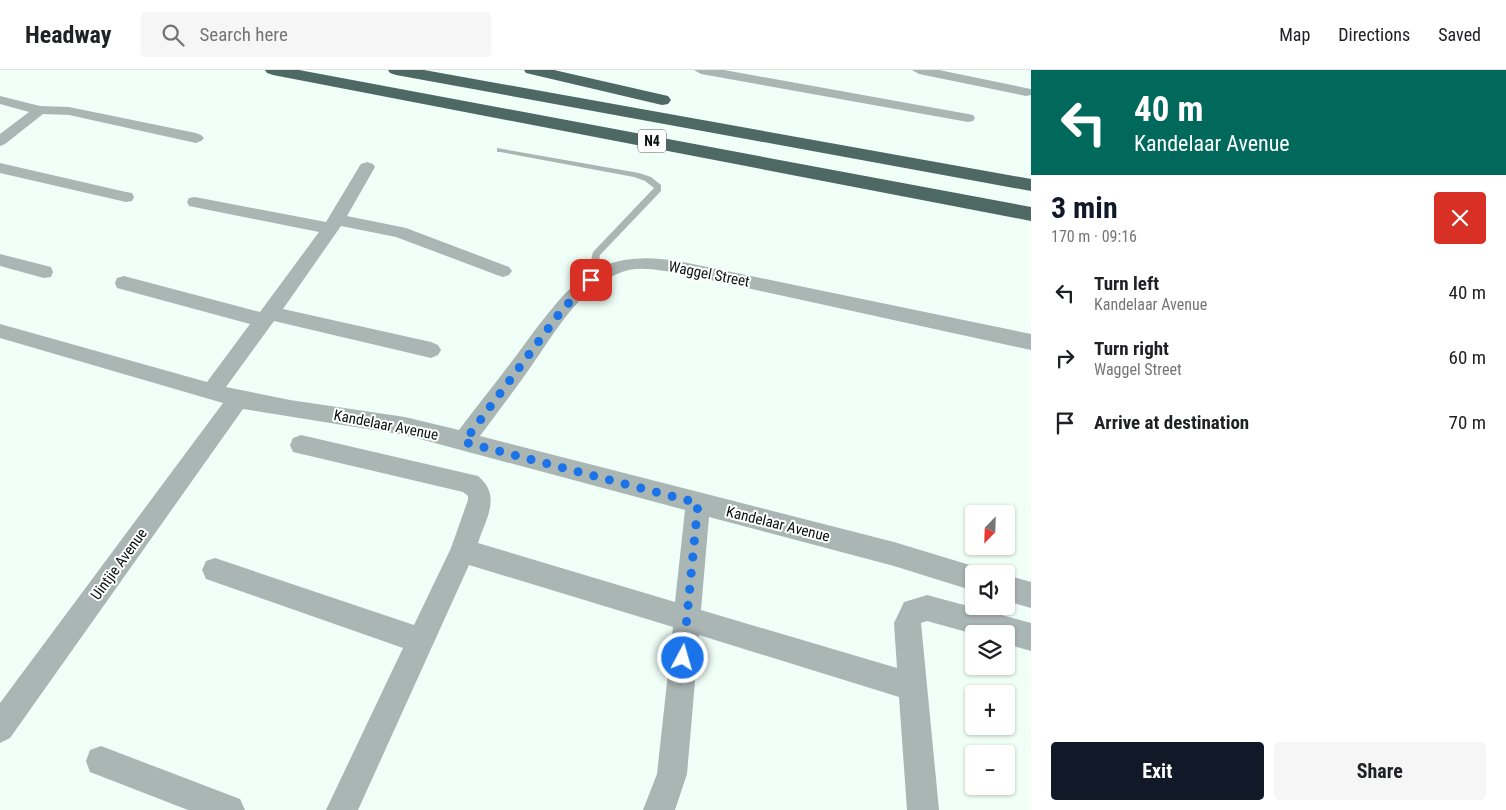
<!DOCTYPE html>
<html lang="en">
<head>
<meta charset="utf-8">
<style>
	:root { --surface:#fff; --page:#f6f6f6; --text:#202124; --muted:#757577; --line:#e0e0e0; --accent:#111827 }
	body { margin:0; font-family:"Roboto Condensed",sans-serif; background:var(--page); color:var(--text); height:100vh; display:flex; flex-direction:column; font-size:19px; white-space:nowrap }
	* { box-sizing:border-box; margin:0 }
	p { font-size:16px; color:var(--muted) }
	.icon { flex:none; width:28px; height:28px; fill:none; stroke:currentColor; stroke-width:2; stroke-linecap:round; stroke-linejoin:round }
	.map { position:relative; flex:1; overflow:hidden }
	.drawer { display:flex; flex-direction:column; background:var(--surface); width:475px }
	.drawer>* { flex:none }
	.hud { background:#00695c; color:#fff; overflow:hidden }
	.needle { width:32px; rotate:203deg }
	.fabs { position:absolute; left:965px; top:435px; display:grid; gap:10px }
	.fabs a { display:grid; place-items:center; width:50px; height:50px; border-radius:5px; background:var(--surface); box-shadow:0 1px 4px #0004; font-size:25px }
	.pin { position:absolute; display:grid; place-items:center; width:42px; height:42px; color:#fff; margin:-21px; border-radius:10px; box-shadow:0 2px 8px #0006 }
	.me { position:absolute; width:55px; margin:-28px; rotate:6deg; stroke-linejoin:round; filter:drop-shadow(0 0 4px #0008) }
	.turn { display:flex; align-items:center; gap:18px; height:105px; padding:0 20px; font-size:22px }
	.turn .icon { width:65px; height:65px; stroke-width:2.5 }
	.turn b { display:block; font-size:35px; line-height:42px }
	.round { display:grid; place-items:center; flex:none; width:52px; height:52px; border-radius:5px; background:var(--page) }
	.overview { display:flex; align-items:center; justify-content:space-between; height:85px; padding:0 20px }
	h1 { font-size:30px; font-weight:700; line-height:38px; color:var(--accent) }
	.button { display:flex; gap:10px; margin-top:auto; padding:10px 20px }
	.button a { flex:1; height:58px; border-radius:5px; background:var(--accent); color:#fff; font-size:20px; font-weight:700; line-height:58px; text-align:center }
	.button a+a { background:var(--page); color:var(--text) }
	ul { padding:0; list-style:none }
	li { display:flex; align-items:center; gap:15px; height:65px; padding:0 20px }
	li div { flex:1 }
	li b { display:block; font-size:19px }
	li em { font-style:normal }
	header { display:flex; align-items:center; gap:30px; box-sizing:border-box; height:70px; padding:0 25px; background:var(--surface); border-bottom:1px solid var(--line) }
	header strong { font-size:24px }
	nav { display:flex; gap:28px; margin-inline-start:auto; font-size:18px }
	.search { width:350px; height:45px; background:var(--page); display:flex; align-items:center; gap:12px; box-sizing:border-box; padding:0 18px; border-radius:5px; color:var(--muted); font-size:19px }
	main { display:flex; flex:1; min-height:0 }
	.map>svg:first-child { display:block }
	.lines { fill:none; stroke-linecap:round; stroke-linejoin:round }
	.lane { fill:#aab6b4; fill-rule:evenodd }
	.street { fill:#aab6b4; fill-rule:evenodd }
	.highway { fill:#4e6864; fill-rule:evenodd }
	.route { stroke:#1a73e8; stroke-width:9; stroke-dasharray:0 16.2 }
	.labels { text-anchor:middle; dominant-baseline:central; stroke-width:4; stroke-linejoin:round; paint-order:stroke }
	.shield { fill:#fff; stroke:#545956; stroke-width:1 }
	.shield-label { font-size:14px; font-weight:bold; fill:#0a120e }
	.street-label { font-size:15px; fill:#0a120e; stroke:#fff }
</style>
</head>
<body>
<header>
<strong>Headway</strong>
<div class="search"><svg class="icon" aria-label="search" viewBox="0 0 24 24"><circle cx="10" cy="10" r="6"/><path d="M15 15l6 6"/></svg>Search here</div>
<nav><a>Map</a><a>Directions</a><a>Saved</a></nav>
</header>
<main>
<div class="map">
<svg width="1031" height="740" viewBox="0 0 1031 740">
	<rect width="100%" height="100%" fill="#f0fff8"/>
	<g class="lines">
		<path class="lane" d="M497,78L639,103L651,107L661,115V121L600,185L596,210L591,213L586,210L593,182L654,118L645,111L634,107L500,82H497Z"/>
		<g class="street">
			<path d="M694,0H724L968,44L973,45L975,48L973,51L968,52L701,4Z"/>
			<path d="M912,0H939L1026,18L1031,19V25L1026,26L919,4Z"/>
			<path d="M0,26L40,36L69,37L196,63L201,65L204,68L201,71L196,73L69,45L43,44L5,74L0,76V64L29,42L0,34Z"/>
			<path d="M367,92L373,94L375,97L347,146L406,158L509,197L512,201L509,205L503,207L497,205L396,167L341,156L283,239L431,272L438,275L441,280L438,285L431,288L274,251L226,317L290,330L405,347L459,360C480,332 503,304 524,275C571,212 596,176 683,192L1031,264V280L683,204C664,201 640,195 622,202C579,217 555,263 530,298C514,321 497,343 480,366L894,472L983,499L985,504H974V521L894,496L709,447L701,540L897,598L894,553L904,532L927,525L1031,553V581L1006,574V564H974L927,551L921,553L939,740H907L899,627L699,565L687,704L675,740H643L657,704L673,557L469,495L358,740H326L403,578L206,509L202,500L206,491L215,488L414,555L451,478L468,430V426L463,422L293,382L290,375L293,368L301,365L478,406C502,426 486,448 478,473L675,532L685,440L405,365L243,339L10,668L0,673V633L223,333L0,268V254L207,312L250,254L117,218L115,213L117,208L124,206L260,242L319,162L189,136L187,132L189,128L195,127L326,152L359,97L361,94Z"/>
			<path d="M0,93L126,122L132,123L134,127L132,131L126,132L0,103Z"/>
			<path d="M0,184L51,197L53,202L51,207L44,208L0,196Z"/>
			<path d="M1006,505L1031,512V538L1006,531Z"/>
			<path d="M101,676L240,729L245,740H188L90,702L86,691L90,680Z"/>
		</g>
		<g class="highway">
			<path d="M265,0H299L1031,137V151L273,5L267,3Z"/>
			<path d="M388,0H424L1031,109V121L396,5L390,3Z"/>
			<path d="M524,0H554L668,26L671,30L668,34L662,35L526,3Z"/>
		</g>
	</g>
	<g class="lines">
		<path class="route" d="M591,210L562,240L464,372L698,433L683,588"/>
	</g>
	<g class="labels">
		<rect class="shield" x="638" y="59.5" width="28" height="23" rx="4"/>
		<g class="shield-label">
			<text x="652" y="71">N4</text>
		</g>
		<g class="street-label">
			<text transform="translate(709 204) rotate(11)">Waggel Street</text>
			<text transform="translate(386 355) rotate(11)">Kandelaar Avenue</text>
			<text transform="translate(778 454) rotate(14)">Kandelaar Avenue</text>
			<text transform="translate(119 494) rotate(-54)">Uintjie Avenue</text>
		</g>
	</g>
</svg>
<div class="fabs">
<a><svg class="needle" viewBox="-14 -14 28 28"><path d="M0-13l5 13h-10z" fill="#e53935"/><path d="M0 13l5-13h-10z" fill="#757577"/></svg></a>
<a><svg class="icon" aria-label="sound" viewBox="0 0 24 24"><path d="M4 9h4l5-4v14l-5-4H4zM17 9q2 3 0 6"/></svg></a>
<a><svg class="icon" aria-label="layers" viewBox="0 0 24 24"><path d="M12 4l9 5-9 5-9-5zM3 14l9 5 9-5"/></svg></a>
<a>+</a>
<a>−</a>
</div>
<div class="pin" style="left:591px;top:210px;background:#d93025"><svg class="icon" aria-label="arrive" viewBox="0 0 24 24"><path d="M6 21V4h12l-3 4 3 4H6"/></svg></div>
<svg class="me" style="left:683px;top:588px" viewBox="-20 -20 40 40"><circle r="17" fill="#1a73e8" stroke="#fff" stroke-width="3"/><path d="M0-11L8 9 0 5-8 9z" fill="#fff"/></svg>
</div>
<section class="drawer">
<div class="hud">
<div class="turn"><svg class="icon" aria-label="left" viewBox="0 0 24 24"><path d="M17 20v-9H6M10 6l-5 5 5 5"/></svg><div><b>40 m</b>Kandelaar Avenue</div></div>
</div>
<div class="overview"><div><h1>3 min</h1><p>170 m · 09:16</p></div><a class="round" style="background:#d93025;color:#fff"><svg class="icon" aria-label="close" viewBox="0 0 24 24"><path d="M6 6l12 12M18 6L6 18"/></svg></a></div>
<ul>
<li><svg class="icon" aria-label="left" viewBox="0 0 24 24"><path d="M17 20v-9H6M10 6l-5 5 5 5"/></svg><div><b>Turn left</b><p>Kandelaar Avenue</p></div><em>40 m</em></li>
<li><svg class="icon" aria-label="right" viewBox="0 0 24 24"><path d="M7 20v-9h11M14 6l5 5-5 5"/></svg><div><b>Turn right</b><p>Waggel Street</p></div><em>60 m</em></li>
<li><svg class="icon" aria-label="arrive" viewBox="0 0 24 24"><path d="M6 21V4h12l-3 4 3 4H6"/></svg><div><b>Arrive at destination</b></div><em>70 m</em></li>
</ul>
<div class="button"><a>Exit</a><a>Share</a></div>
</section>
</main>
</body>
</html>
